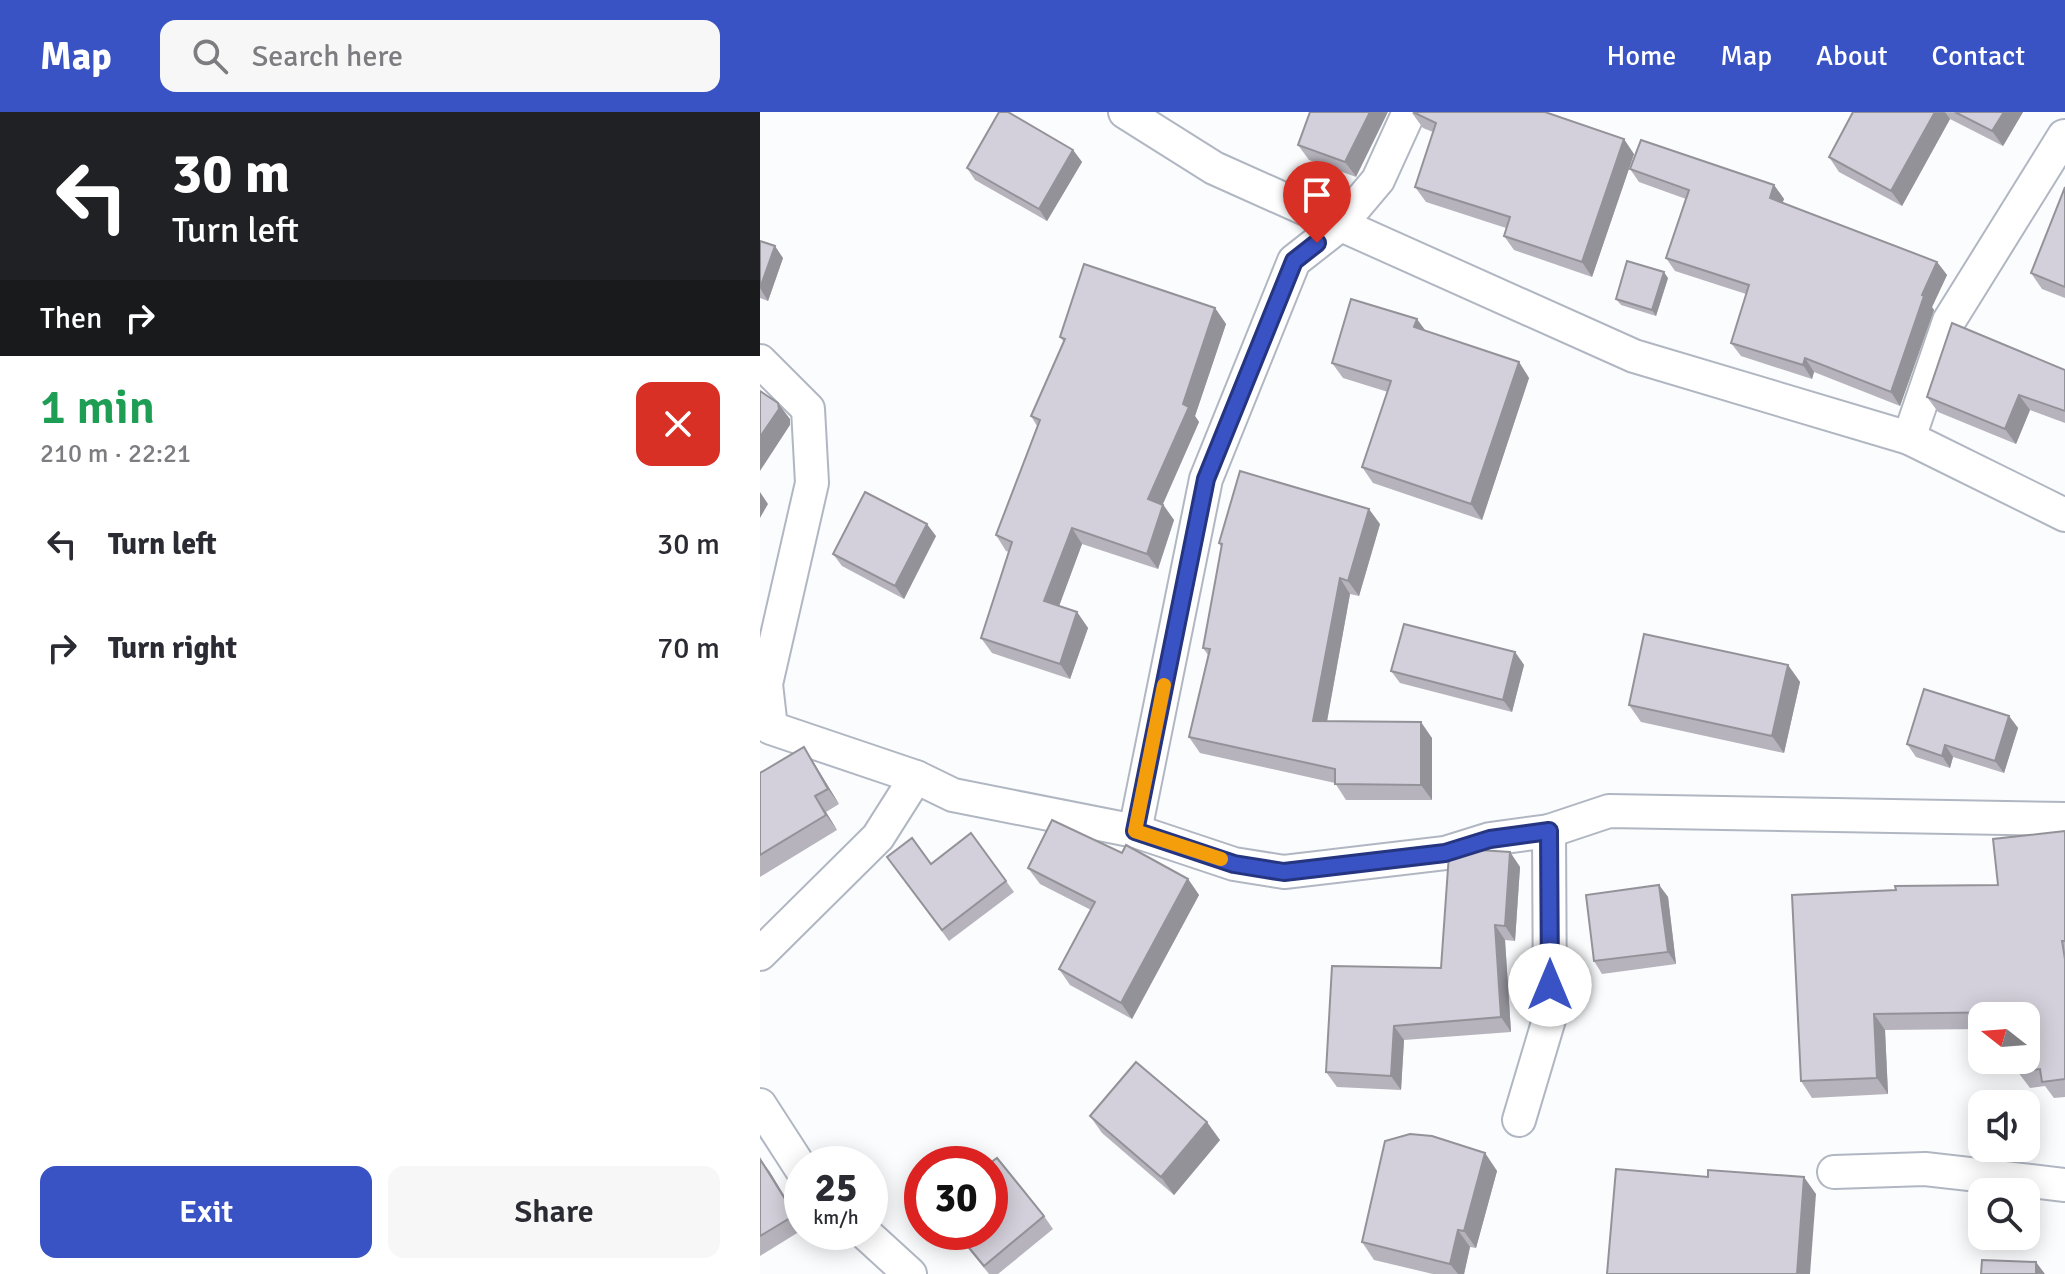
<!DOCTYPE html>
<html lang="en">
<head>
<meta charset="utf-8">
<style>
	:root { --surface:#fff; --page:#f7f7f7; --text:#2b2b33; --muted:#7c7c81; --accent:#3952c4 }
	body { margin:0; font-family:Signika,sans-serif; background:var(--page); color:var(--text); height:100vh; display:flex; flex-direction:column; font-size:30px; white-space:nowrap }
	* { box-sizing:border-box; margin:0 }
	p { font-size:26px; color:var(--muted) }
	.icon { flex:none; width:44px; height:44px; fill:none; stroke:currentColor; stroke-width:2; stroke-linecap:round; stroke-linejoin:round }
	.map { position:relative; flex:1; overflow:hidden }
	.side { display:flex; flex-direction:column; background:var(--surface); width:760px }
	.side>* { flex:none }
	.top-card { background:#202124; color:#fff; overflow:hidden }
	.needle { width:52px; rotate:287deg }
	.controls { position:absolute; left:1208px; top:890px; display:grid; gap:16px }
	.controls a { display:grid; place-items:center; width:72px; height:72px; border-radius:16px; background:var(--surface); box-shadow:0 4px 20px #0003; font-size:40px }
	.speed { position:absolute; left:24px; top:1034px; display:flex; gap:16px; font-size:40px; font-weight:700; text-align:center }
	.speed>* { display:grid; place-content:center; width:104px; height:104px; border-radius:50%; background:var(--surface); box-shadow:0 4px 20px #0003; line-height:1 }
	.speed small { font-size:20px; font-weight:400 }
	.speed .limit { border:12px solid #d22; background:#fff; color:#111 }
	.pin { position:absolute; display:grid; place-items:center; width:68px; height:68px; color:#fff; margin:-82px -34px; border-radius:50% 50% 50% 0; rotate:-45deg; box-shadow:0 0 8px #0007 }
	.pin .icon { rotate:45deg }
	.me { position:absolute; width:88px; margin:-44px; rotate:0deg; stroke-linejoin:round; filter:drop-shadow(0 0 6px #0008) }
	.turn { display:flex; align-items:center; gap:28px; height:168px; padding:0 40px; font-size:36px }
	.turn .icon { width:104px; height:104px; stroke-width:2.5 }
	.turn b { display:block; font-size:56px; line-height:68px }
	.then { display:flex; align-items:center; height:76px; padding:0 40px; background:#0003; gap:16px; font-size:30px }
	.round { display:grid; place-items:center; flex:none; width:84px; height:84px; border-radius:16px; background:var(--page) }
	.summary { display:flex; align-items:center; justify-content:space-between; height:136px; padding:0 40px }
	h1 { font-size:48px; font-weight:600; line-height:60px; color:#1e9e55 }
	.button { display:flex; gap:16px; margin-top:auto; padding:16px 40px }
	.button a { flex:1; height:92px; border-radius:16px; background:var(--accent); color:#fff; font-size:32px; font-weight:600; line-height:92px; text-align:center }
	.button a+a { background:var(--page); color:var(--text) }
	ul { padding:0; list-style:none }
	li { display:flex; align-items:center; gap:24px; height:104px; padding:0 40px }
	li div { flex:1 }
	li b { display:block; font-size:30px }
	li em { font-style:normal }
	header { display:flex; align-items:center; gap:48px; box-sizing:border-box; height:112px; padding:0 40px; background:var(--accent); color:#fff }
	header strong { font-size:38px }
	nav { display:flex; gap:44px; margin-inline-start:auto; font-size:28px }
	.search { width:560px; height:72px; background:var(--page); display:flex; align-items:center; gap:20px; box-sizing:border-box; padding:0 28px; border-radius:16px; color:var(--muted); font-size:30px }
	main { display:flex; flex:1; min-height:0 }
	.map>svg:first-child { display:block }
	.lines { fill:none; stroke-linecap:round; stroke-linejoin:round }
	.minor-casing { stroke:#b1b7c2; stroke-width:36 }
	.minor { stroke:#fff; stroke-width:32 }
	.wall { fill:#b6b3bc }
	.shaded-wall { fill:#949299 }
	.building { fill:#d4d0db; stroke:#949299; stroke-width:2 }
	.route-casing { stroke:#25357f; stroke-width:20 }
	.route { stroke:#3952c4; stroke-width:14 }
	.slow { stroke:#f59e0b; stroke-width:14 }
</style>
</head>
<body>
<header>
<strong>Map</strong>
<div class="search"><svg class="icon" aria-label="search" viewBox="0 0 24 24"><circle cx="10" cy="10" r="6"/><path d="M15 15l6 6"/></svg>Search here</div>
<nav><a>Home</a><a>Map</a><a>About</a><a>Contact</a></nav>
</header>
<main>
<section class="side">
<div class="top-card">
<div class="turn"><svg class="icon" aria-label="left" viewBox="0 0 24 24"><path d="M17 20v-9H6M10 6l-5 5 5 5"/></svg><div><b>30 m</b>Turn left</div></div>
<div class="then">Then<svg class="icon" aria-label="right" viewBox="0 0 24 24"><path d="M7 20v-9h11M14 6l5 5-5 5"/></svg></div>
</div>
<div class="summary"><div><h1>1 min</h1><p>210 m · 22:21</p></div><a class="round" style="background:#d93025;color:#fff"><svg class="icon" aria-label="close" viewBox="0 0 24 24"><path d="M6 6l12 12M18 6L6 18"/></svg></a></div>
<ul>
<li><svg class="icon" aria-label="left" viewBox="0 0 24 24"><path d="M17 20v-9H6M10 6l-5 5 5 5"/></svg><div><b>Turn left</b></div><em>30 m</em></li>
<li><svg class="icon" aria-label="right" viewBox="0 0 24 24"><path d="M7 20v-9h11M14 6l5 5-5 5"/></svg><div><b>Turn right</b></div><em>70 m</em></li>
</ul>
<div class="button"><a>Exit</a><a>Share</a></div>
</section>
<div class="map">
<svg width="1305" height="1162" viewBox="0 0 1305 1162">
	<rect width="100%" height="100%" fill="#fafcfe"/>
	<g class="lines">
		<defs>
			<g id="minor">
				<path d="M365,0L454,56L874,244L1149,326L1305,403"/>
				<path d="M0,249L48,297L52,371L6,572L11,616L156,665"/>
				<path d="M1149,326L1189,209L1304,24"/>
				<path d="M375,719L446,367L534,149L580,113L618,68L649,0"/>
				<path d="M0,842L118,725L156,665L193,683L375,719L474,752L524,760L685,741L730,727L789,719L849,699L1305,707"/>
				<path d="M0,993L42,1058"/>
				<path d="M759,1008L790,904L789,719"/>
				<path d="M1074,1060L1165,1057L1305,1073"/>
				<path d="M104,1120L150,1162"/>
			</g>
		</defs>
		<use href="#minor" class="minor-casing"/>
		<use href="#minor" class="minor"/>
	</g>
	<g class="wall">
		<path d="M550,0L596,65L549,48L538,33Z"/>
		<path d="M1093,0H1263L1243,34L1190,7L1142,94L1079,60L1069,45Z"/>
		<path d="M652,1L874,42L832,165L754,138L744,124L746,116L666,90L655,75L673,20L663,16Z"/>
		<path d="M313,38L322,50L287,109L215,68L207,56Z"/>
		<path d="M870,57L1014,73L1024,87L1022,91L1177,150L1187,163L1172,195L1174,198L1140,294L1054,260L1052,267L981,244L971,231L986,182L915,159L906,146L926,87L879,70Z"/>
		<path d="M1305,75V186L1282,177L1271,161Z"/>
		<path d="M0,129L23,146L8,189L0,186Z"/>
		<path d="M908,166L896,204L861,193L856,187Z"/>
		<path d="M455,196L466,212L435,304L439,310L403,392L414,408L398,457L322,432L299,494L317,500L328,516L310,567L232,541L221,526L249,440L246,439L236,423L277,314L271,304L304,230L300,225Z"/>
		<path d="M665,219L759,250L769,266L722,408L613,371L602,355L628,280L583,266L572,251Z"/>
		<path d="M1305,258V311L1270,298L1256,332L1178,300L1167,285Z"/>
		<path d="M620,412L599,484L590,482L567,610L672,626V688H586L575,671L440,641L429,625L448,543L443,536L462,436L459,431Z"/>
		<path d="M176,424L144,487L82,454L73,442Z"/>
		<path d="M755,540L764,553L752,600L640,571L631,559Z"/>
		<path d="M1028,553L1040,570L1024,641L881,610L869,593Z"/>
		<path d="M1249,604L1258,616L1244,661L1193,645L1190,656L1156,645L1147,632Z"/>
		<path d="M44,635L54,651L79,692L66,700L77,718L0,765V661Z"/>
		<path d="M1305,719V985L1294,986L1285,974L1270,976L1258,960L1266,904H1222V917L1125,918L1128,982L1052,986L1041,969L1238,773Z"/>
		<path d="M211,721L254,780L189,829L127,745L171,752Z"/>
		<path d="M750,740L760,755L755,829L745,828L751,920L644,928L641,978L577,975L566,960L681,856Z"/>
		<path d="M362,741L428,767L439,783L372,907L310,873L299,857L331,798L280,772L268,756Z"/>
		<path d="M899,773L908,785L916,852L842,862L834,849Z"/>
		<path d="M330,1004L460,1028L414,1083L342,1021Z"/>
		<path d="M725,1041L737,1059L716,1136L710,1135L704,1162H673L614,1148L602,1130Z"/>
		<path d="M0,1047L42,1113V1118L0,1144Z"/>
		<path d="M284,1104L293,1117L238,1162H229L195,1120H230Z"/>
	</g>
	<g class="shaded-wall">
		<path d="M610,0H628L596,65L585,50Z"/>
		<path d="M1175,0H1185L1190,7L1142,94L1131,79Z"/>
		<path d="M1244,0H1263L1243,34L1232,19Z"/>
		<path d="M864,27L874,42L832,165L822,150Z"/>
		<path d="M313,38L322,50L287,109L279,97Z"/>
		<path d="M1014,73L1024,87L1019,100L1010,86Z"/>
		<path d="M15,134L23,146L8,189L0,176Z"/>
		<path d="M1177,150L1187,163L1172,195L1174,198L1140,294L1131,280L1162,183Z"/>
		<path d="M904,160L908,166L896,204L892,198Z"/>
		<path d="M455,196L466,212L435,304L439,310L398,403L388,387L423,292Z"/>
		<path d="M657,207L668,222L654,215Z"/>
		<path d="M1045,246L1054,260L1052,267L1043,253Z"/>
		<path d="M759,250L769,266L722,408L711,392Z"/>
		<path d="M1259,283L1270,298L1256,332L1245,317Z"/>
		<path d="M18,291L30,307V313L0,359V325Z"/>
		<path d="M0,380L8,392L0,406Z"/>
		<path d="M403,393L414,408L398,457L387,442Z"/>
		<path d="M609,397L620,412L599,484L588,469Z"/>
		<path d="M167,412L176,424L144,487L135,474Z"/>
		<path d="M312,416L322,432L295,505L284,489Z"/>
		<path d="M580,466L590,482L564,625L553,609Z"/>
		<path d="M317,500L328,516L310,567L300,552Z"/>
		<path d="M755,540L764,553L752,600L743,588Z"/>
		<path d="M1028,553L1040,570L1024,641L1012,624Z"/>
		<path d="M1249,604L1258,616L1244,661L1235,649Z"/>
		<path d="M661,610L672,626V688L661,673Z"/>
		<path d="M1185,633L1193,645L1190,656L1182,644Z"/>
		<path d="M44,635L54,651L79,692L68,677Z"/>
		<path d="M55,684L66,700L77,718L66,703Z"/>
		<path d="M750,740L760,755L755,829L745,814Z"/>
		<path d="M428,767L439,783L372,907L361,891Z"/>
		<path d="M899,773L908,785L916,852L908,840Z"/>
		<path d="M735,813L745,828L751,920L741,905Z"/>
		<path d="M1114,902L1125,918L1128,982L1117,966Z"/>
		<path d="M634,914L644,928L641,978L631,964Z"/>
		<path d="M447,1010L460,1028L414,1083L401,1065Z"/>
		<path d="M725,1041L737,1059L716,1136L704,1119Z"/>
		<path d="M0,1047L10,1060L42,1113L35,1103Z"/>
		<path d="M1044,1065L1056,1082L1050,1162H1037Z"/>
		<path d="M698,1118L710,1135L704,1162H698L690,1152Z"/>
		<path d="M1276,1150L1285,1162H1276Z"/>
	</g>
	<g class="building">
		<path d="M239,0H248L313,38L279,97L207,56Z"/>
		<path d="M550,0H610L585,50L538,33Z"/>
		<path d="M653,0H785L864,27L822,150L744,124L750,105L655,75L676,11Z"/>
		<path d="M1093,0H1175L1131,79L1069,45Z"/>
		<path d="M1195,0H1244L1232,19Z"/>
		<path d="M881,28L1014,73L1010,86L1177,150L1162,183L1164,184L1131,280L1045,246L1043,253L971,231L989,173L906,146L929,78L870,57Z"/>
		<path d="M1305,75V175L1271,161Z"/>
		<path d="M0,129L15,134L0,176Z"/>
		<path d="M867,149L904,160L892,198L856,187Z"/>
		<path d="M324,152L455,196L423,292L429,295L388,387L403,393L387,442L312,416L284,489L317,500L300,552L221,526L252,430L236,423L280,308L271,304L305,227L300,225Z"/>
		<path d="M591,187L657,207L654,215L759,250L711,392L602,355L631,269L572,251Z"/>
		<path d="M1192,211L1305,258V299L1259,283L1245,317L1167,285Z"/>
		<path d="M0,279L18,291L19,297L0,325Z"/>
		<path d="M480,359L609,397L588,469L580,466L553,609L661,610V673L575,672V657L429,625L450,537L443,536L462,432L459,431Z"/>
		<path d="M105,380L167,412L135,474L73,442Z"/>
		<path d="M644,512L755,540L743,588L631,559Z"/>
		<path d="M884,522L1028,553L1012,624L869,593Z"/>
		<path d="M1164,577L1249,604L1235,649L1185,633L1182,644L1147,632Z"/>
		<path d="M44,635L68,677L55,684L66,703L0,743V661Z"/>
		<path d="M292,708L362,741L366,733L428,767L361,891L299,857L335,790L268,756Z"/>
		<path d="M1305,719V829H1302L1305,847V967L1282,970L1280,957L1258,960L1256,948H1266V904H1250L1249,900L1114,902L1117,966L1041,969L1032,783L1136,778L1135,774L1238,773L1233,727Z"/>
		<path d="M211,721L246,769L182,818L127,745L152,726L171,752Z"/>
		<path d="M703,737L750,740L745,814L735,813L741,905L634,914L631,964L566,960L572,854L681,856L689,742Z"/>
		<path d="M899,773L908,840L834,849L826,783Z"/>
		<path d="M376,950L447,1010L401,1065L330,1004Z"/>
		<path d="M650,1022L672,1024L725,1041L704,1119L698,1118L690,1152L602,1130L625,1029Z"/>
		<path d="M237,1046L284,1104L224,1154L196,1120H230L229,1052Z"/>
		<path d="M0,1047L35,1103L0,1124Z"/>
		<path d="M856,1057L948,1065V1058L1044,1065L1037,1162H847Z"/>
		<path d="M1222,1148L1276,1150V1162H1221Z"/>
	</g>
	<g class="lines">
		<defs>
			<path id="route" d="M557,131L534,149L446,367L375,719L474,752L524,760L685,741L730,727L789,719L790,873"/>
		</defs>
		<use href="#route" class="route-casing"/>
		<use href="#route" class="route"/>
		<path class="slow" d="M404,573L375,719L461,747"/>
	</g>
</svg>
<div class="controls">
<a><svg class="needle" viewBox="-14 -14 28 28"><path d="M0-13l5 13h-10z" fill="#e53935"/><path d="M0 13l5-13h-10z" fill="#7c7c81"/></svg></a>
<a><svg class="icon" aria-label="sound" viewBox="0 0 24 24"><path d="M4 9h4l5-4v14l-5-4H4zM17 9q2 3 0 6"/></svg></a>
<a><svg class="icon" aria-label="search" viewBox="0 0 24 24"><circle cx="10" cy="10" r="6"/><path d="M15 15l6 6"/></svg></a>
</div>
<div class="speed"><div>25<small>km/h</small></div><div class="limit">30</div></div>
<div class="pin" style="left:557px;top:131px;background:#d93025"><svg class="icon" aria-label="arrive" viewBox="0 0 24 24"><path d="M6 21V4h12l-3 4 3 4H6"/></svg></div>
<svg class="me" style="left:790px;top:873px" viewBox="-20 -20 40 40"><circle r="19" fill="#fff"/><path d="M0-13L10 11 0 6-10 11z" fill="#3952c4"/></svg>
</div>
</main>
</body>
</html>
